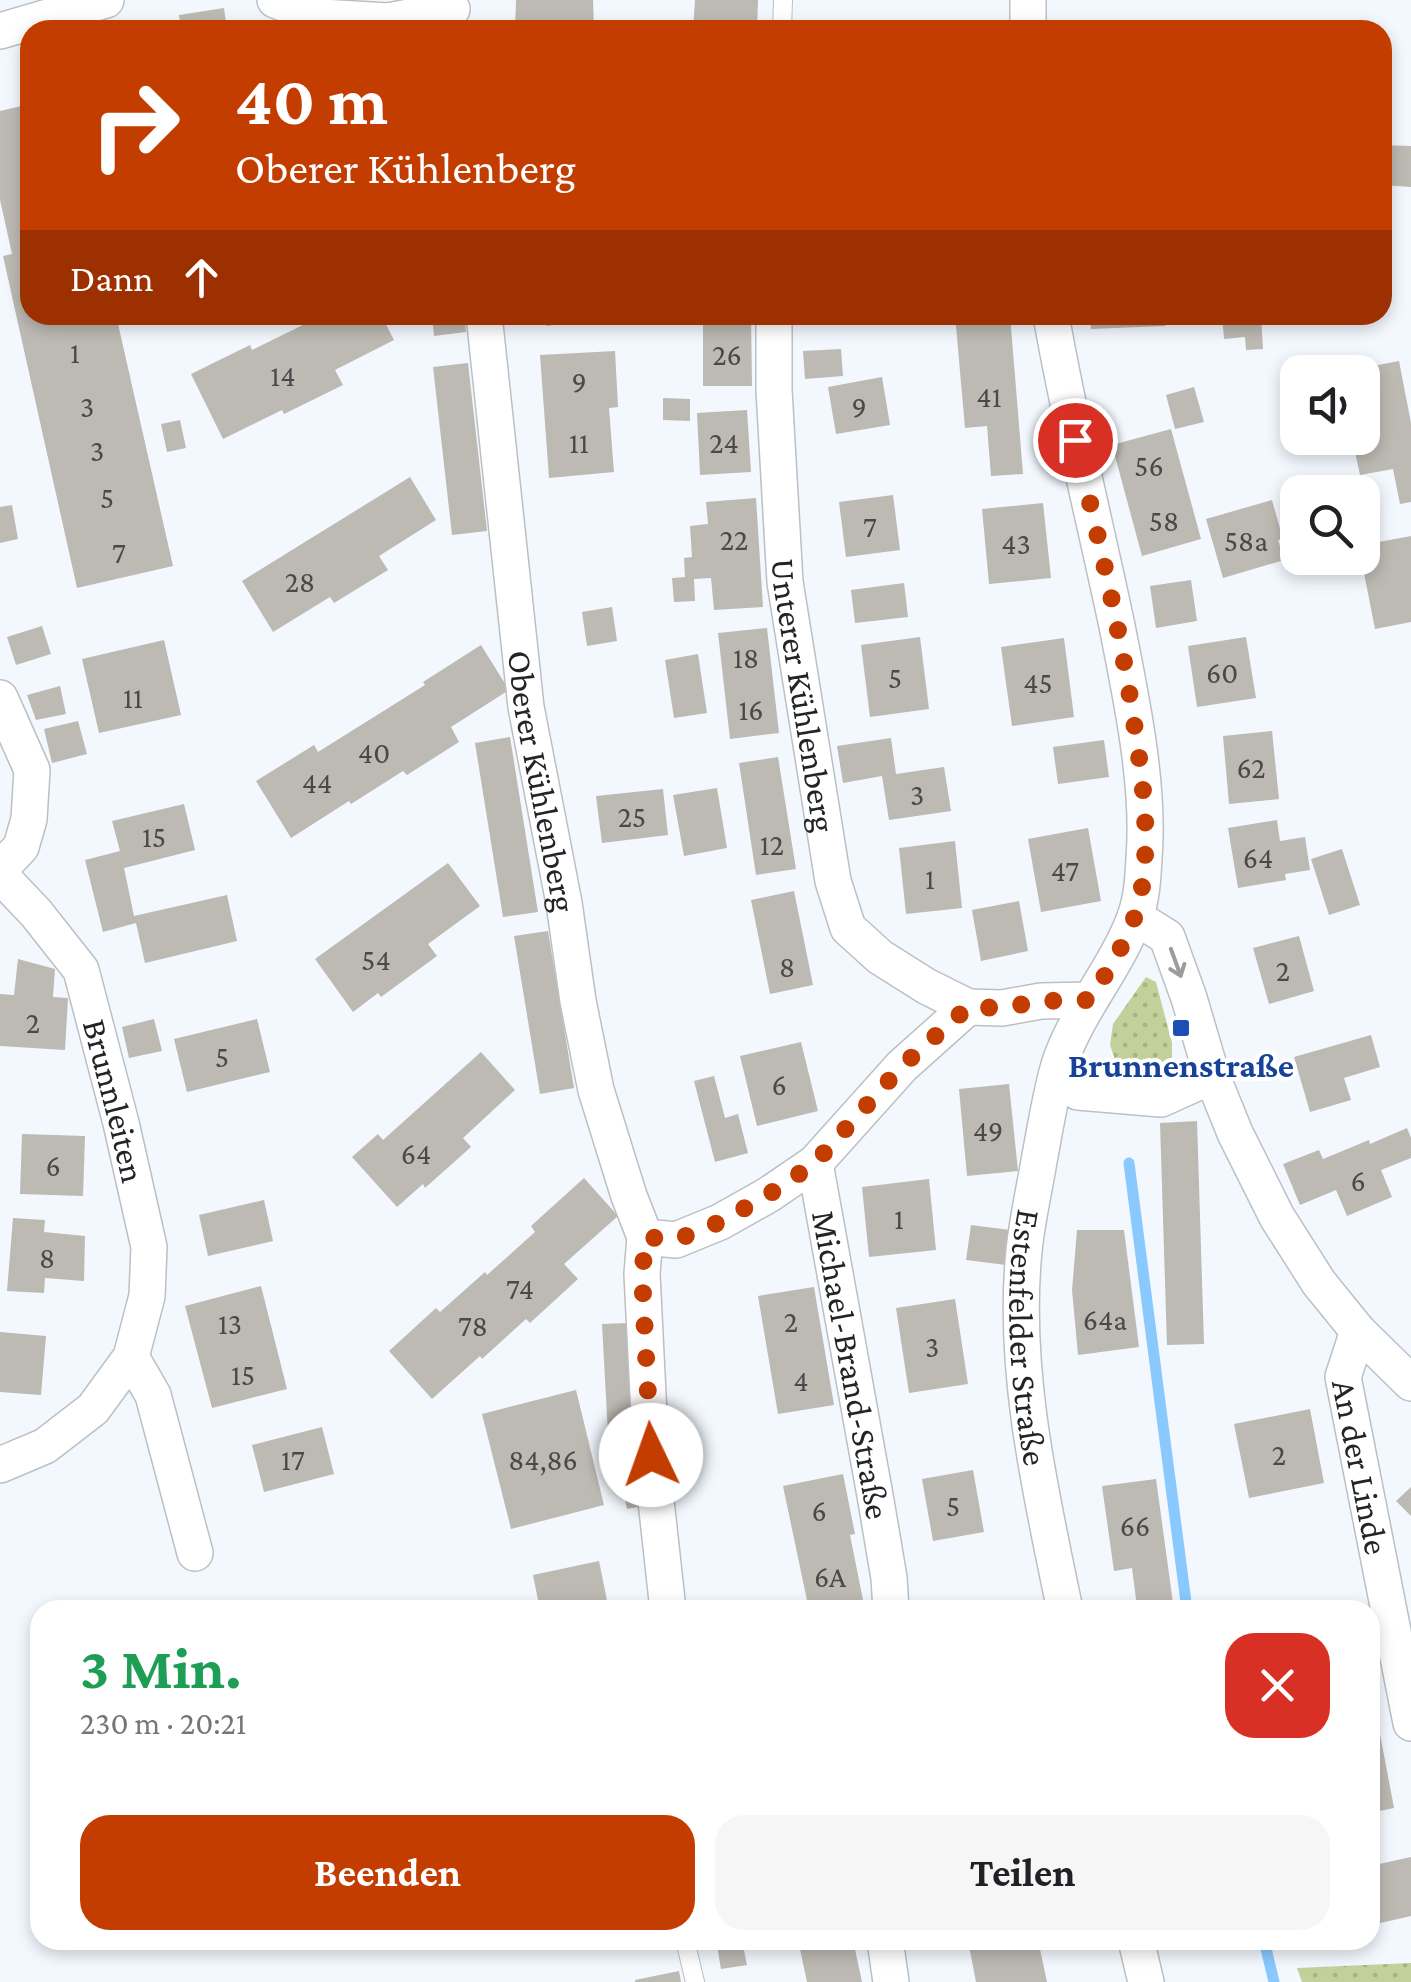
<!DOCTYPE html>
<html lang="de">
<head>
<meta charset="utf-8">
<style>
	:root { --surface:#fff; --page:#f6f6f6; --text:#202124; --muted:#757577; --accent:#c33d00 }
	body { margin:0; font-family:"Crimson Pro",serif; background:var(--page); color:var(--text); height:100vh; display:flex; flex-direction:column; font-size:38px; white-space:nowrap }
	* { box-sizing:border-box; margin:0 }
	p { font-size:32px; color:var(--muted) }
	.icon { flex:none; width:55px; height:55px; fill:none; stroke:currentColor; stroke-width:2; stroke-linecap:round; stroke-linejoin:round }
	.map { position:relative; flex:1; overflow:hidden }
	.drawer { position:absolute; left:30px; top:1600px; width:1350px; height:350px; display:flex; flex-direction:column; background:var(--surface); border-radius:30px; box-shadow:0 5px 15px #0003 }
	.drawer>* { flex:none }
	.hud { position:absolute; left:20px; top:20px; width:1372px; height:305px; border-radius:30px; box-shadow:0 5px 15px #0003; background:#c33d00; color:#fff; overflow:hidden }
	.tools { position:absolute; left:1280px; top:355px; display:grid; gap:20px }
	.tools a { display:grid; place-items:center; width:100px; height:100px; border-radius:20px; background:var(--surface); box-shadow:0 5px 15px #0003; font-size:50px }
	.pin { position:absolute; display:grid; place-items:center; width:85px; height:85px; color:#fff; margin:-42px; border:5px solid #fff; border-radius:50%; box-shadow:0 2px 10px #0007 }
	.me { position:absolute; width:110px; margin:-55px; rotate:357deg; stroke-linejoin:round; filter:drop-shadow(0 0 8px #0008) }
	.turn { display:flex; align-items:center; gap:35px; height:210px; padding:0 50px; font-size:45px }
	.turn .icon { width:130px; height:130px; stroke-width:2.5 }
	.turn b { display:block; font-size:70px; line-height:85px }
	.then { display:flex; align-items:center; height:95px; padding:0 50px; background:#0003; gap:20px; font-size:38px }
	.round { display:grid; place-items:center; flex:none; width:105px; height:105px; border-radius:30px; background:var(--page) }
	.summary { display:flex; align-items:center; justify-content:space-between; height:170px; padding:0 50px }
	h1 { font-size:60px; font-weight:700; line-height:75px; color:#1e9e55 }
	.primary-button { display:flex; gap:20px; margin-top:auto; padding:20px 50px }
	.primary-button a { flex:1; height:115px; border-radius:30px; background:var(--accent); color:#fff; font-size:40px; font-weight:700; line-height:115px; text-align:center }
	.primary-button a+a { background:var(--page); color:var(--text) }
	.map>svg:first-child { display:block }
	.grass { fill:url(#grass-dots) }
	.lines { fill:none; stroke-linecap:round; stroke-linejoin:round }
	.stream { stroke:#89c9fd; stroke-width:11 }
	.building { fill:#bdb9b3 }
	.lane-casing { stroke:#bbc0c5; stroke-width:20 }
	.street-casing { stroke:#bbc0c5; stroke-width:38 }
	.lane { stroke:#fff; stroke-width:18 }
	.street { stroke:#fff; stroke-width:35 }
	.oneway { stroke:#9c9c9d }
	.route { stroke:#c33d00; stroke-width:18; stroke-dasharray:0 32.4 }
	.transit-dot { fill:#1a4fb4; stroke:#fff; stroke-width:4 }
	.labels { text-anchor:middle; dominant-baseline:central; stroke-width:8; stroke-linejoin:round; paint-order:stroke }
	.number-label { font-size:30px; fill:#494949 }
	.street-label { font-size:35px; fill:#222426; stroke:#fff }
	.transit-label { font-size:35px; font-weight:bold; fill:#164399; stroke:#fff }
</style>
</head>
<body>
<div class="map">
<svg width="1411" height="1982" viewBox="0 0 1411 1982">
	<defs>
		<pattern id="grass-dots" width="8" height="8" patternUnits="userSpaceOnUse" patternTransform="scale(2.5)"><rect width="8" height="8" fill="#c2d199"/><path d="M2 2h.1M6 6h.1" fill="none" stroke="#a6b384" stroke-width="1.8" stroke-linecap="round"/></pattern>
	</defs>
	<rect width="100%" height="100%" fill="#f3f8fe"/>
	<g class="grass">
		<path d="M1146,977L1156,982L1172,1043V1062C1152,1079 1142,1078 1118,1068L1110,1045L1113,1024Z"/>
		<path d="M1411,1963V1982H1302L1297,1968Z"/>
	</g>
	<g class="lines">
		<g class="stream">
			<path d="M1129,1163L1187,1610"/>
			<path d="M1264,1940L1274,1982"/>
		</g>
	</g>
	<g class="building">
		<path d="M516,0H593L594,30H515Z"/>
		<path d="M695,0H758L757,30H693Z"/>
		<path d="M224,8L227,30H181L179,15Z"/>
		<path d="M1310,20L1311,30H1261L1260,26Z"/>
		<path d="M30,104V315H116L173,566L77,588L3,256L12,254L0,200V111Z"/>
		<path d="M1382,145L1411,146V187L1382,185Z"/>
		<path d="M308,315H381L394,340L335,370L343,385L284,414L282,410L223,439L191,374L250,345L252,350L311,321Z"/>
		<path d="M432,315H464L466,332L434,336Z"/>
		<path d="M544,315H593V317L547,326Z"/>
		<path d="M703,315H751L752,386H703Z"/>
		<path d="M955,315H1010L1023,474L991,476L987,426L965,428Z"/>
		<path d="M1090,315H1165V326L1091,329Z"/>
		<path d="M1222,315H1261L1263,349L1246,350L1245,337L1224,339Z"/>
		<path d="M841,349L843,376L805,379L803,351Z"/>
		<path d="M615,351L618,407L609,408L614,472L549,478L540,355Z"/>
		<path d="M1399,361L1411,423V502L1400,504L1393,469L1360,475L1352,438H1362V372H1347V371Z"/>
		<path d="M468,363L487,531L452,535L433,367Z"/>
		<path d="M882,377L890,425L836,434L828,387Z"/>
		<path d="M1194,387L1204,422L1175,429L1166,395Z"/>
		<path d="M663,398L690,399V421L663,420Z"/>
		<path d="M747,410L751,472L700,475L697,413Z"/>
		<path d="M180,420L186,448L167,452L161,424Z"/>
		<path d="M1171,429L1201,539L1142,556L1112,445Z"/>
		<path d="M410,477L436,520L379,556L388,570L334,603L330,597L273,632L242,581Z"/>
		<path d="M893,495L900,550L846,557L839,502Z"/>
		<path d="M756,498L763,607L714,610L711,578L694,579L695,601L674,602L672,578L685,577L684,558L692,557L690,526L708,524L706,502Z"/>
		<path d="M1272,500L1283,539L1278,540L1284,560L1223,578L1206,519Z"/>
		<path d="M1043,503L1051,578L989,584L982,509Z"/>
		<path d="M12,505L18,539L0,543V507Z"/>
		<path d="M1411,536V622L1375,629L1361,558L1362,545Z"/>
		<path d="M1191,580L1197,621L1156,628L1150,586Z"/>
		<path d="M904,583L908,617L855,623L851,590Z"/>
		<path d="M612,607L617,641L587,646L582,612Z"/>
		<path d="M42,626L51,654L16,665L7,637Z"/>
		<path d="M767,628L779,733L730,739L718,633Z"/>
		<path d="M920,637L929,709L870,717L861,645Z"/>
		<path d="M1246,637L1256,698L1197,707L1188,646Z"/>
		<path d="M1064,638L1074,717L1012,726L1001,647Z"/>
		<path d="M164,640L181,715L99,733L82,659Z"/>
		<path d="M481,645L509,690L451,727L459,742L407,775L403,771L351,804L349,801L291,838L256,781L314,745L318,752L425,685L423,682Z"/>
		<path d="M698,654L707,713L674,718L665,660Z"/>
		<path d="M60,686L66,714L36,720L27,695Z"/>
		<path d="M78,721L87,754L52,763L44,729Z"/>
		<path d="M1272,731L1279,799L1229,804L1223,736Z"/>
		<path d="M510,737L538,912L503,917L475,743Z"/>
		<path d="M891,738L896,774L944,767L951,811L889,820L882,776L843,783L837,746Z"/>
		<path d="M1104,740L1109,777L1058,784L1053,747Z"/>
		<path d="M778,757L796,869L756,875L739,763Z"/>
		<path d="M717,788L727,848L684,856L673,795Z"/>
		<path d="M663,789L668,835L602,843L596,796Z"/>
		<path d="M184,804L195,850L124,868L134,916L227,895L237,941L145,963L136,923L103,932L85,860L120,851L112,821Z"/>
		<path d="M1277,820L1280,841L1305,837L1310,870L1285,874L1286,880L1238,888L1228,828Z"/>
		<path d="M1088,828L1101,901L1041,912L1028,839Z"/>
		<path d="M955,841L962,908L906,914L899,848Z"/>
		<path d="M1342,849L1360,905L1329,915L1311,859Z"/>
		<path d="M448,863L480,906L428,944L437,956L381,997L378,993L353,1012L315,959Z"/>
		<path d="M794,891L813,985L770,994L751,900Z"/>
		<path d="M1019,901L1028,951L981,961L972,910Z"/>
		<path d="M548,931L574,1088L540,1094L514,936Z"/>
		<path d="M1299,936L1314,991L1269,1004L1253,948Z"/>
		<path d="M18,959L55,969L53,997L68,998L65,1050L0,1046V994L14,995Z"/>
		<path d="M154,1019L162,1051L129,1058L122,1027Z"/>
		<path d="M257,1019L270,1072L187,1092L174,1039Z"/>
		<path d="M1371,1035L1380,1067L1344,1078L1351,1100L1310,1112L1294,1057Z"/>
		<path d="M801,1042L818,1111L757,1126L740,1056Z"/>
		<path d="M481,1052L515,1090L463,1138L471,1147L425,1188L423,1184L397,1207L352,1157L378,1134L383,1140Z"/>
		<path d="M714,1076L725,1118L738,1114L748,1153L715,1162L694,1081Z"/>
		<path d="M1009,1084L1018,1171L967,1176L959,1089Z"/>
		<path d="M1197,1121L1204,1344L1167,1345L1160,1123Z"/>
		<path d="M1407,1128L1411,1138V1158L1381,1170L1392,1197L1347,1216L1336,1190L1300,1205L1283,1164L1319,1150L1323,1159L1369,1140L1370,1144Z"/>
		<path d="M22,1134L85,1136L83,1196L20,1194Z"/>
		<path d="M584,1178L618,1216L564,1264L578,1279L530,1323L526,1319L482,1359L480,1356L432,1399L389,1351L436,1308L440,1312L485,1272L487,1275L535,1232L531,1226Z"/>
		<path d="M929,1179L936,1250L869,1257L862,1187Z"/>
		<path d="M264,1200L273,1241L208,1256L199,1215Z"/>
		<path d="M13,1218L45,1220L44,1232L85,1236L84,1281L45,1278L44,1293L7,1291Z"/>
		<path d="M971,1225L1018,1231L1014,1266L966,1260Z"/>
		<path d="M1077,1230H1124L1139,1347L1078,1355L1072,1290Z"/>
		<path d="M261,1286L287,1389L212,1408L185,1306Z"/>
		<path d="M814,1287L834,1405L778,1414L758,1296Z"/>
		<path d="M955,1299L968,1384L909,1393L896,1308Z"/>
		<path d="M630,1323L638,1470L610,1471L602,1324Z"/>
		<path d="M0,1332L46,1336L41,1395L0,1392Z"/>
		<path d="M576,1390L604,1505L511,1529L482,1414Z"/>
		<path d="M1310,1409L1324,1483L1249,1498L1234,1424Z"/>
		<path d="M322,1427L334,1474L264,1492L252,1445Z"/>
		<path d="M973,1470L984,1532L933,1541L922,1479Z"/>
		<path d="M843,1474L855,1534L850,1535L864,1605L842,1610H809L783,1486Z"/>
		<path d="M1156,1479L1173,1603L1137,1607L1132,1568L1114,1571L1102,1486Z"/>
		<path d="M638,1482L643,1506L627,1509L622,1486Z"/>
		<path d="M1411,1487V1516L1396,1501Z"/>
		<path d="M599,1561L609,1610H540L533,1575Z"/>
		<path d="M1380,1734L1394,1808L1370,1813V1736Z"/>
		<path d="M1411,1857V1916L1376,1924L1370,1899V1866Z"/>
		<path d="M716,1940H742L747,1965L721,1969Z"/>
		<path d="M798,1940H853L862,1982H807Z"/>
		<path d="M976,1940H1038L1047,1982H976L969,1946L977,1944Z"/>
		<path d="M679,1971L681,1982H635V1980Z"/>
	</g>
	<g class="lines">
		<defs>
			<g id="lane">
				<path d="M782,30L783,0"/>
				<path d="M685,1940L695,1982"/>
			</g>
			<g id="street">
				<path d="M275,0L321,17L388,21L452,9"/>
				<path d="M1028,30V0"/>
				<path d="M0,31L106,0"/>
				<path id="s1" d="M484,315L526,707L564,903L578,1001L596,1090L629,1196L645,1237L642,1274L651,1455L668,1610"/>
				<path id="s2" d="M774,315V390L785,582L833,881L848,928L880,957L926,986L968,1007"/>
				<path id="s3" d="M1051,315C1069,419 1095,522 1117,626C1131,697 1150,785 1144,858C1143,877 1142,898 1135,917C1116,969 1076,1012 1059,1065C1050,1096 1045,1130 1039,1161C1034,1191 1027,1221 1024,1251C1012,1370 1041,1494 1065,1610"/>
				<path d="M0,698L32,770L29,819L21,847L0,869"/>
				<path id="s4" d="M0,875L36,913L81,970L121,1123L149,1247L147,1296L131,1357L93,1409L45,1446L0,1465"/>
				<path d="M1135,917L1167,937L1189,998L1212,1076L1235,1133L1277,1217L1319,1283L1358,1331L1411,1383"/>
				<path d="M1059,1066L1078,1092L1161,1099L1212,1076"/>
				<path id="s5" d="M815,1163L876,1501L889,1578L891,1610"/>
				<path d="M645,1237L676,1240L720,1222L768,1195L815,1163L902,1066L968,1007L1002,1008L1041,1001L1090,1000"/>
				<path id="s6" d="M1358,1331L1343,1377L1411,1723"/>
				<path d="M131,1357L153,1395L195,1553"/>
				<path d="M885,1940L891,1982"/>
				<path d="M1136,1940L1146,1982"/>
			</g>
		</defs>
		<use href="#lane" class="lane-casing"/>
		<use href="#street" class="street-casing"/>
		<use href="#lane" class="lane"/>
		<use href="#street" class="street"/>
	</g>
	<defs><path id="oneway-shaft" d="M-6 0H5M1.5-3L5.5 0L1.5 3" fill="none" stroke-width="1.6" stroke-linecap="round" stroke-linejoin="round" transform="scale(2.5)"/></defs>
	<use class="oneway" href="#oneway-shaft" transform="translate(1176 963) rotate(70)"/>
	<g class="lines">
		<path class="route" d="M651,1455L642,1274L646,1237L676,1240L720,1222L768,1195L815,1163L902,1066L968,1007L1002,1008L1041,1001L1090,1000C1109,968 1132,935 1140,898C1152,839 1142,775 1133,716C1119,623 1097,531 1075,440"/>
	</g>
	<rect class="transit-dot" x="1171" y="1018" width="20" height="20" rx="5"/>
	<g class="labels">
		<g class="number-label">
			<text x="75" y="352">1</text>
			<text x="727" y="354">26</text>
			<text x="283" y="375">14</text>
			<text x="579" y="381">9</text>
			<text x="989" y="396">41</text>
			<text x="87" y="406">3</text>
			<text x="859" y="406">9</text>
			<text x="579" y="442">11</text>
			<text x="724" y="442">24</text>
			<text x="97" y="450">3</text>
			<text x="1149" y="465">56</text>
			<text x="107" y="497">5</text>
			<text x="1164" y="520">58</text>
			<text x="870" y="526">7</text>
			<text x="734" y="539">22</text>
			<text x="1246" y="540">58a</text>
			<text x="1016" y="543">43</text>
			<text x="119" y="552">7</text>
			<text x="300" y="581">28</text>
			<text x="746" y="657">18</text>
			<text x="1222" y="672">60</text>
			<text x="895" y="677">5</text>
			<text x="1038" y="682">45</text>
			<text x="133" y="697">11</text>
			<text x="751" y="709">16</text>
			<text x="374" y="752">40</text>
			<text x="1251" y="767">62</text>
			<text x="317" y="782">44</text>
			<text x="917" y="794">3</text>
			<text x="632" y="816">25</text>
			<text x="154" y="836">15</text>
			<text x="772" y="844">12</text>
			<text x="1258" y="857">64</text>
			<text x="1065" y="870">47</text>
			<text x="930" y="878">1</text>
			<text x="376" y="959">54</text>
			<text x="787" y="966">8</text>
			<text x="1283" y="970">2</text>
			<text x="33" y="1022">2</text>
			<text x="222" y="1056">5</text>
			<text x="779" y="1084">6</text>
			<text x="988" y="1130">49</text>
			<text x="416" y="1153">64</text>
			<text x="53" y="1165">6</text>
			<text x="1358" y="1180">6</text>
			<text x="899" y="1218">1</text>
			<text x="47" y="1257">8</text>
			<text x="520" y="1288">74</text>
			<text x="1105" y="1319">64a</text>
			<text x="791" y="1321">2</text>
			<text x="230" y="1323">13</text>
			<text x="473" y="1325">78</text>
			<text x="932" y="1346">3</text>
			<text x="243" y="1374">15</text>
			<text x="801" y="1380">4</text>
			<text x="1279" y="1454">2</text>
			<text x="293" y="1459">17</text>
			<text x="543" y="1459">84,86</text>
			<text x="953" y="1505">5</text>
			<text x="819" y="1510">6</text>
			<text x="1135" y="1525">66</text>
			<text x="830" y="1576">6A</text>
		</g>
		<g class="street-label">
			<text stroke="none"><textPath href="#s2" startOffset="382">Unterer Kühlenberg</textPath></text>
			<text stroke="none"><textPath href="#s1" startOffset="470">Oberer Kühlenberg</textPath></text>
			<text stroke="none"><textPath href="#s4" startOffset="260">Brunnleiten</textPath></text>
			<text stroke="none"><textPath href="#s3" startOffset="1055">Estenfelder Straße</textPath></text>
			<text stroke="none"><textPath href="#s5" startOffset="205">Michael-Brand-Straße</textPath></text>
			<text stroke="none"><textPath href="#s6" startOffset="140">An der Linde</textPath></text>
		</g>
		<g class="transit-label">
			<text x="1181" y="1065">Brunnenstraße</text>
		</g>
	</g>
</svg>
<div class="tools">
<a><svg class="icon" aria-label="sound" viewBox="0 0 24 24"><path d="M4 9h4l5-4v14l-5-4H4zM17 9q2 3 0 6"/></svg></a>
<a><svg class="icon" aria-label="search" viewBox="0 0 24 24"><circle cx="10" cy="10" r="6"/><path d="M15 15l6 6"/></svg></a>
</div>
<div class="pin" style="left:1075px;top:440px;background:#d93025"><svg class="icon" aria-label="arrive" viewBox="0 0 24 24"><path d="M6 21V4h12l-3 4 3 4H6"/></svg></div>
<svg class="me" style="left:651px;top:1455px" viewBox="-20 -20 40 40"><circle r="19" fill="#fff"/><path d="M0-13L10 11 0 6-10 11z" fill="#c33d00"/></svg>
<div class="hud">
<div class="turn"><svg class="icon" aria-label="right" viewBox="0 0 24 24"><path d="M7 20v-9h11M14 6l5 5-5 5"/></svg><div><b>40 m</b>Oberer Kühlenberg</div></div>
<div class="then">Dann<svg class="icon" aria-label="ahead" viewBox="0 0 24 24"><path d="M12 20V5M6 11l6-6 6 6"/></svg></div>
</div>
<section class="drawer">
<div class="summary"><div><h1>3 Min.</h1><p>230 m · 20:21</p></div><a class="round" style="background:#d93025;color:#fff"><svg class="icon" aria-label="close" viewBox="0 0 24 24"><path d="M6 6l12 12M18 6L6 18"/></svg></a></div>
<div class="primary-button"><a>Beenden</a><a>Teilen</a></div>
</section>
</div>
</body>
</html>
